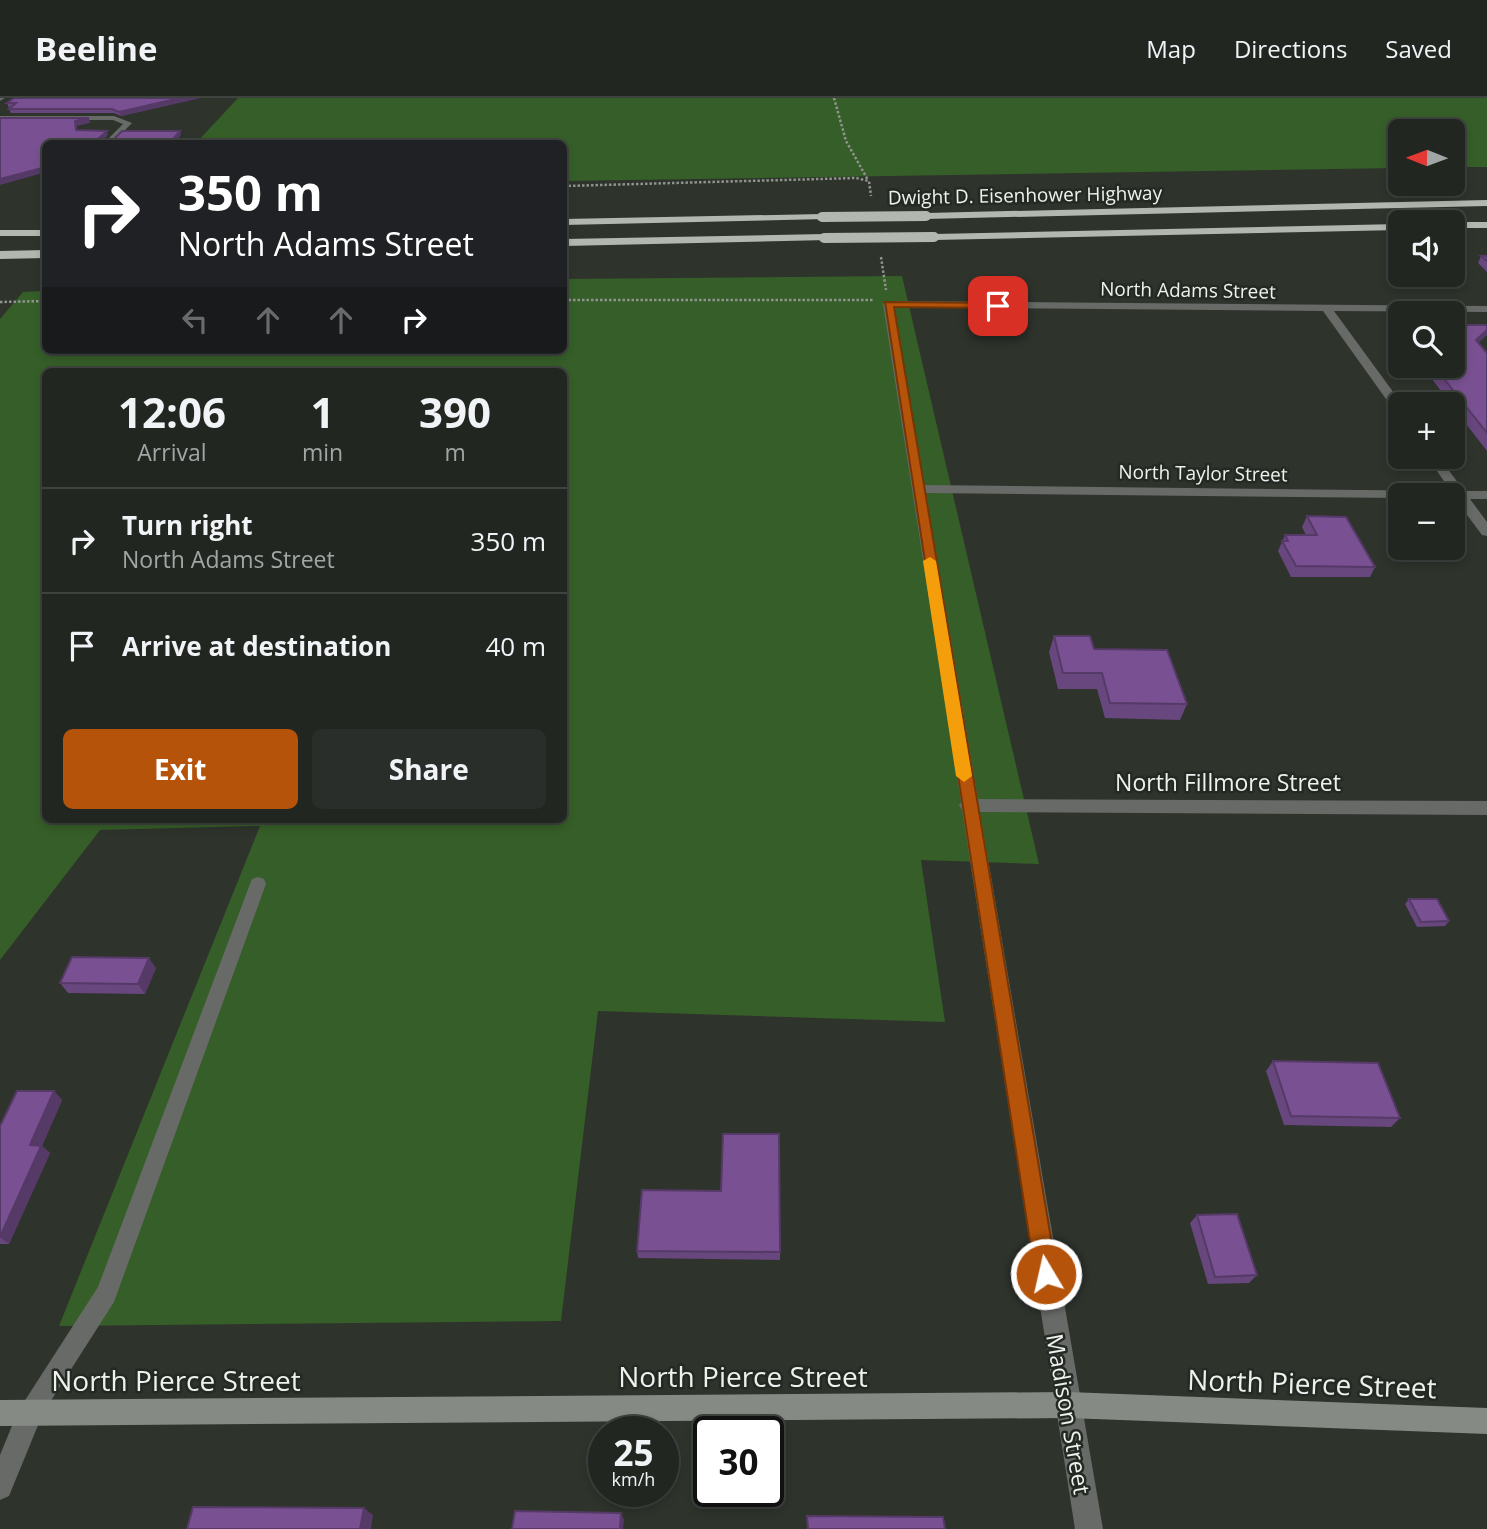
<!DOCTYPE html>
<html lang="en">
<head>
<meta charset="utf-8">
<style>
	:root { --surface:#222621; --page:#2a2e2a; --text:#f1f3f6; --muted:#a2a5a5; --line:#3f433f; --accent:#b45309 }
	body { margin:0; font-family:"Open Sans",sans-serif; background:var(--page); color:var(--text); height:100vh; display:flex; flex-direction:column; font-size:26px; white-space:nowrap }
	* { box-sizing:border-box; margin:0 }
	p { font-size:23px; color:var(--muted) }
	.icon { flex:none; width:38px; height:38px; fill:none; stroke:currentColor; stroke-width:2; stroke-linecap:round; stroke-linejoin:round }
	.map { position:relative; flex:1; overflow:hidden }
	.details { position:absolute; left:42px; top:270px; width:525px; height:455px; display:flex; flex-direction:column; background:var(--surface); border-radius:10px; box-shadow:0 4px 10px #0003,0 0 0 2px var(--line) }
	.details>* { flex:none }
	.guide { position:absolute; left:42px; top:42px; width:525px; height:214px; border-radius:10px; box-shadow:0 4px 10px #0003,0 0 0 2px var(--line); background:#202124; color:#fff; overflow:hidden }
	.needle { width:46px; rotate:271deg }
	.buttons { position:absolute; left:1388px; top:21px; display:grid; gap:14px }
	.buttons a { display:grid; place-items:center; width:77px; height:77px; border-radius:10px; background:var(--surface); box-shadow:0 4px 10px #0003,0 0 0 2px var(--line); font-size:35px }
	.speed { position:absolute; left:588px; top:1318px; display:flex; gap:14px; font-size:35px; font-weight:700; text-align:center }
	.speed>* { display:grid; place-content:center; width:91px; height:91px; border-radius:50%; background:var(--surface); box-shadow:0 4px 10px #0003,0 0 0 2px var(--line); line-height:1 }
	.speed small { font-size:18px; font-weight:400 }
	.speed .limit { border:4px solid #111; border-radius:10px; background:#fff; color:#111 }
	.pin { position:absolute; display:grid; place-items:center; width:60px; height:60px; color:#fff; margin:-30px; border-radius:14px; box-shadow:0 4px 10px #0006 }
	.me { position:absolute; width:77px; margin:-38px; rotate:351deg; stroke-linejoin:round; filter:drop-shadow(0 0 5px #0008) }
	.turn { display:flex; align-items:center; gap:24px; height:147px; padding:0 21px; font-size:32px }
	.turn .icon { width:91px; height:91px; stroke-width:2.5 }
	.turn b { display:block; font-size:49px; line-height:60px }
	.lanes { display:flex; align-items:center; height:66px; padding:0 21px; background:#0003; justify-content:center; gap:35px; direction:ltr }
	.lanes .off { opacity:.35 }
	.eta { display:flex; justify-content:space-evenly; align-items:center; height:119px; text-align:center }
	.eta b { font-size:42px; font-weight:700; line-height:49px }
	.button { display:flex; gap:14px; margin-top:auto; padding:14px 21px }
	.button a { flex:1; height:80px; border-radius:10px; background:var(--accent); color:#fff; font-size:28px; font-weight:700; line-height:80px; text-align:center }
	.button a+a { background:var(--page); color:var(--text) }
	ul { padding:0; list-style:none }
	li { display:flex; align-items:center; gap:21px; height:105px; padding:0 21px; border-top:2px solid var(--line) }
	li div { flex:1 }
	li b { display:block; font-size:26px }
	li em { font-style:normal }
	header { display:flex; align-items:center; gap:42px; box-sizing:border-box; height:98px; padding:0 35px; background:var(--surface); border-bottom:2px solid var(--line) }
	header strong { font-size:33px }
	nav { display:flex; gap:38px; margin-inline-start:auto; font-size:24px }
	.map>svg:first-child { display:block }
	.green { fill:#365e28; fill-rule:evenodd }
	.lines { fill:none; stroke-linecap:round; stroke-linejoin:round }
	.path { stroke:#90948e; stroke-width:2.5; stroke-dasharray:2.5 2; stroke-linecap:butt }
	.lane { fill:#676a67; fill-rule:evenodd }
	.street { fill:#676a67; fill-rule:evenodd }
	.secondary { fill:#868a84; fill-rule:evenodd }
	.highway { fill:#b2b8b0; fill-rule:evenodd }
	.highway-bridge { stroke:#b2b8b0; stroke-width:10 }
	.wall { fill:#68467e }
	.shaded-wall { fill:#553966 }
	.building { fill:#795192; stroke:#553966; stroke-width:2 }
	.route { fill:#b45309; stroke:#753606; stroke-width:2 }
	.slow { fill:#f59e0b }
	.labels { text-anchor:middle; dominant-baseline:central; stroke-width:5; stroke-linejoin:round; paint-order:stroke }
	.far-street-label { font-size:19px; fill:#eef1ed; stroke:#242923 }
	.street-label { font-size:23px; fill:#eef1ed; stroke:#242923 }
	.near-street-label { font-size:28px; fill:#eef1ed; stroke:#242923 }
</style>
</head>
<body>
<header>
<strong>Beeline</strong>
<nav><a>Map</a><a>Directions</a><a>Saved</a></nav>
</header>
<div class="map">
<svg width="1487" height="1431" viewBox="0 0 1487 1431">
	<rect width="100%" height="100%" fill="#2e332c"/>
	<g class="green">
		<path d="M238,0H1487V69H1453L1452,33H1400V70L564,83V46L196,45Z"/>
		<path d="M902,178L1039,766L921,762L945,924L598,913L561,1223L59,1228L260,728L100,732L0,862V221L23,194L45,193L46,252H564V181ZM46,273H564V721H46Z"/>
	</g>
	<g class="lines">
		<g class="path">
			<path d="M834,0L846,43L868,82"/>
			<path d="M564,88L856,80L869,83L871,98"/>
			<path d="M881,159L886,192"/>
			<path d="M564,202H873"/>
			<path d="M0,204L46,203"/>
		</g>
		<g class="lane">
			<path d="M0,0H5L0,3Z"/>
			<path d="M0,18H114L132,25L111,46H103L123,26L113,22H0Z"/>
			<path d="M258,779L264,781L266,786L114,1204L38,1323L30,1327L22,1323L18,1315L22,1307L98,1189L250,786L252,781Z"/>
		</g>
		<g class="street">
			<path d="M888,203L1487,208V214L1334,213L1402,306L1400,316L1396,315L1323,213L894,209L924,387L1451,393L1427,359H1439L1464,393H1487V401H1470L1487,424V438L1482,437L1452,397H1400V400L926,395L978,701L1487,703V717L980,714L1103,1431H1075L962,712L959,707L961,704L883,206Z"/>
			<path d="M30,1302L39,1306L43,1315L9,1398L0,1402V1357L21,1306Z"/>
		</g>
		<path class="secondary" d="M1068,1294L1487,1310V1336L1068,1320L0,1328V1302Z"/>
		<g class="highway">
			<path d="M1487,102V108L926,121L920,118L926,115Z"/>
			<path d="M822,116L826,117V121L564,127V121Z"/>
			<path d="M1449,124H1487V130H1452V124Z"/>
			<path d="M1400,126V132L934,142L928,139L934,136Z"/>
			<rect x="0" y="132" width="46" height="6"/>
			<path d="M824,136L830,140L828,142L564,148V141Z"/>
			<path d="M46,152V160L0,161V153Z"/>
		</g>
		<g class="highway-bridge">
			<path d="M822,119L926,118"/>
			<path d="M824,140L934,139"/>
		</g>
	</g>
	<g class="wall">
		<path d="M200,0L121,18L114,15H11L9,11L11,10H9L7,5Z"/>
		<path d="M1481,158H1487V174L1478,165Z"/>
		<path d="M1396,219H1400V240L1392,229Z"/>
		<path d="M1478,245L1487,255V353L1452,308V306H1451L1422,268H1452Z"/>
		<path d="M1307,418L1375,469L1370,479H1291L1278,453L1285,437H1306L1302,429Z"/>
		<path d="M1054,538L1094,551L1187,606L1180,622L1105,620L1097,591H1058L1049,554Z"/>
		<path d="M1409,801L1449,823L1445,828L1417,829L1405,806Z"/>
		<path d="M156,870L145,896L68,895L60,885Z"/>
		<path d="M1273,963L1400,1020L1391,1029L1284,1027L1266,973Z"/>
		<path d="M54,993L62,1002L42,1048L50,1055L9,1146H0V1028Z"/>
		<path d="M1197,1117L1257,1177L1249,1185L1208,1186L1190,1125Z"/>
		<path d="M637,1153L780,1154V1162L638,1160Z"/>
	</g>
	<g class="shaded-wall">
		<path d="M180,0H200L121,18L119,14Z"/>
		<path d="M89,20L90,25L77,28L78,37L75,23Z"/>
		<path d="M107,33L108,37L101,44L99,40Z"/>
		<path d="M180,33L181,37L174,46H169Z"/>
		<path d="M46,69V74L0,87V81Z"/>
		<path d="M1487,232V237L1471,252L1476,242Z"/>
		<path d="M149,860L156,870L145,896L138,886Z"/>
		<path d="M54,993L62,1002L42,1048L50,1055L9,1146L0,1139L30,1047Z"/>
		<path d="M364,1410L373,1417L371,1431H360Z"/>
		<path d="M621,1415L624,1422L623,1431H620Z"/>
	</g>
	<g class="building">
		<path d="M14,0H180L119,14L112,11H9L16,5H7Z"/>
		<path d="M0,20H89L75,23L76,32L107,33L99,40L101,44H111L122,33H180L169,46H46V69L0,81Z"/>
		<path d="M1481,158H1487V163Z"/>
		<path d="M1452,219H1455L1462,227H1487V232L1476,242L1487,255V335L1434,268H1452Z"/>
		<path d="M1307,418L1346,419L1375,469L1296,468L1282,443H1288L1285,437H1317Z"/>
		<path d="M1054,538H1090L1094,551L1167,552L1187,606L1110,605L1102,575H1063Z"/>
		<path d="M1409,801H1437L1449,823L1421,824Z"/>
		<path d="M72,859L149,860L138,886L60,885Z"/>
		<path d="M1273,963L1378,965L1400,1020L1291,1018Z"/>
		<path d="M17,993H54L30,1047L41,1048L0,1139V1028Z"/>
		<path d="M723,1036H779L780,1154L637,1153L642,1092L721,1093Z"/>
		<path d="M1237,1116L1257,1177L1215,1179L1197,1117Z"/>
		<path d="M193,1409L364,1410L360,1431H187Z"/>
		<path d="M515,1413L621,1415L620,1431H512Z"/>
		<path d="M807,1418L943,1419L945,1431H808Z"/>
	</g>
	<path class="route" d="M885,204L998,205L1003,208L998,210L894,209L1057,1176L1053,1184L1046,1187L1038,1184L1035,1176Z"/>
	<path class="slow" d="M930,459L936,463L972,678L964,684L956,678L923,463Z"/>
	<g class="labels">
		<g class="far-street-label">
			<text transform="translate(1025 97) rotate(-1)">Dwight D. Eisenhower Highway</text>
			<text transform="translate(1188 192) rotate(1)">North Adams Street</text>
			<text transform="translate(1203 375) rotate(1)">North Taylor Street</text>
		</g>
		<g class="street-label">
			<text x="1228" y="684">North Fillmore Street</text>
			<text transform="translate(1069 1316) rotate(80)">Madison Street</text>
		</g>
		<g class="near-street-label">
			<text x="743" y="1278">North Pierce Street</text>
			<text x="176" y="1282">North Pierce Street</text>
			<text transform="translate(1312 1285) rotate(2)">North Pierce Street</text>
		</g>
	</g>
</svg>
<div class="buttons">
<a><svg class="needle" viewBox="-14 -14 28 28"><path d="M0-13l5 13h-10z" fill="#e53935"/><path d="M0 13l5-13h-10z" fill="#a2a5a5"/></svg></a>
<a><svg class="icon" aria-label="sound" viewBox="0 0 24 24"><path d="M4 9h4l5-4v14l-5-4H4zM17 9q2 3 0 6"/></svg></a>
<a><svg class="icon" aria-label="search" viewBox="0 0 24 24"><circle cx="10" cy="10" r="6"/><path d="M15 15l6 6"/></svg></a>
<a>+</a>
<a>−</a>
</div>
<div class="speed"><div>25<small>km/h</small></div><div class="limit">30</div></div>
<div class="pin" style="left:998px;top:208px;background:#d93025"><svg class="icon" aria-label="arrive" viewBox="0 0 24 24"><path d="M6 21V4h12l-3 4 3 4H6"/></svg></div>
<svg class="me" style="left:1046px;top:1176px" viewBox="-20 -20 40 40"><circle r="17" fill="#b45309" stroke="#fff" stroke-width="3"/><path d="M0-11L8 9 0 5-8 9z" fill="#fff"/></svg>
<div class="guide">
<div class="turn"><svg class="icon" aria-label="right" viewBox="0 0 24 24"><path d="M7 20v-9h11M14 6l5 5-5 5"/></svg><div><b>350 m</b>North Adams Street</div></div>
<div class="lanes"><svg class="icon off" aria-label="left" viewBox="0 0 24 24"><path d="M17 20v-9H6M10 6l-5 5 5 5"/></svg><svg class="icon off" aria-label="ahead" viewBox="0 0 24 24"><path d="M12 20V5M6 11l6-6 6 6"/></svg><svg class="icon off" aria-label="ahead" viewBox="0 0 24 24"><path d="M12 20V5M6 11l6-6 6 6"/></svg><svg class="icon" aria-label="right" viewBox="0 0 24 24"><path d="M7 20v-9h11M14 6l5 5-5 5"/></svg></div>
</div>
<section class="details">
<div class="eta">
<div><b>12:06</b><p>Arrival</p></div>
<div><b>1</b><p>min</p></div>
<div><b>390</b><p>m</p></div>
</div>
<ul>
<li><svg class="icon" aria-label="right" viewBox="0 0 24 24"><path d="M7 20v-9h11M14 6l5 5-5 5"/></svg><div><b>Turn right</b><p>North Adams Street</p></div><em>350 m</em></li>
<li><svg class="icon" aria-label="arrive" viewBox="0 0 24 24"><path d="M6 21V4h12l-3 4 3 4H6"/></svg><div><b>Arrive at destination</b></div><em>40 m</em></li>
</ul>
<div class="button"><a>Exit</a><a>Share</a></div>
</section>
</div>
</body>
</html>
